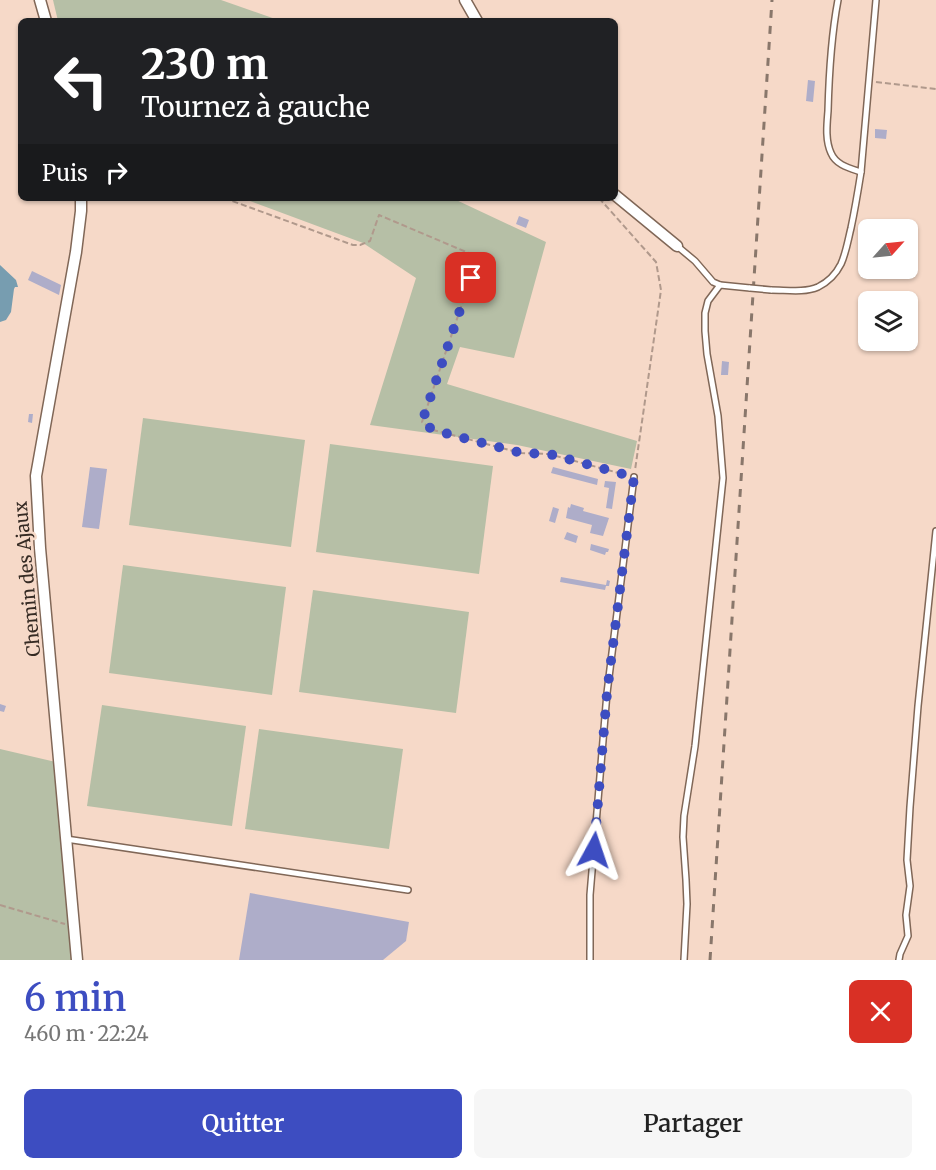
<!DOCTYPE html>
<html lang="fr">
<head>
<meta charset="utf-8">
<style>
	:root { --surface:#fff; --page:#f6f6f6; --text:#222; --muted:#767676; --accent:#3d4dc1 }
	body { margin:0; font-family:Merriweather,serif; background:var(--page); color:var(--text); height:100vh; display:flex; flex-direction:column; font-size:22px; white-space:nowrap }
	* { box-sizing:border-box; margin:0 }
	p { font-size:20px; color:var(--muted) }
	.icon { flex:none; width:33px; height:33px; fill:none; stroke:currentColor; stroke-width:2; stroke-linecap:round; stroke-linejoin:round }
	.map { position:relative; height:960px; overflow:hidden }
	.details { display:flex; flex-direction:column; background:var(--surface); flex:1 }
	.details>* { flex:none }
	.top-card { position:absolute; left:18px; top:18px; width:600px; height:183px; border-radius:9px; box-shadow:0 2px 4px #0004; background:#202124; color:#fff; overflow:hidden }
	.needle { width:39px; rotate:63deg }
	.controls { position:absolute; left:858px; top:219px; display:grid; gap:12px }
	.controls a { display:grid; place-items:center; width:60px; height:60px; border-radius:9px; background:var(--surface); box-shadow:0 2px 4px #0004; font-size:30px }
	.pin { position:absolute; display:grid; place-items:center; width:51px; height:51px; color:#fff; margin:-26px; border-radius:12px; box-shadow:0 3px 9px #0006 }
	.me { position:absolute; width:66px; margin:-33px; rotate:5deg; stroke-linejoin:round; filter:drop-shadow(0 0 4px #0008) }
	.turn { display:flex; align-items:center; gap:21px; height:126px; padding:0 24px; font-size:27px }
	.turn .icon { width:78px; height:78px; stroke-width:2.5 }
	.turn b { display:block; font-size:42px; line-height:51px }
	.then { display:flex; align-items:center; height:57px; padding:0 24px; background:#0003; gap:12px; font-size:22px }
	.round { display:grid; place-items:center; flex:none; width:63px; height:63px; border-radius:9px; background:var(--page) }
	.head { display:flex; align-items:center; justify-content:space-between; height:102px; padding:0 24px }
	h1 { font-size:36px; font-weight:600; line-height:45px; color:var(--accent) }
	.action { display:flex; gap:12px; margin-top:auto; padding:12px 24px }
	.action a { flex:1; height:69px; border-radius:9px; background:var(--accent); color:#fff; font-size:24px; font-weight:600; line-height:69px; text-align:center }
	.action a+a { background:var(--page); color:var(--text) }
	.map>svg:first-child { display:block }
	.green { fill:#b6bfa6 }
	.water { fill:#779db0 }
	.building { fill:#aeadc9 }
	.lines { fill:none; stroke-linecap:round; stroke-linejoin:round }
	.lane-casing { stroke:#806757; stroke-width:8 }
	.street-casing { stroke:#806757; stroke-width:13 }
	.path { stroke:#b0998c; stroke-width:2; stroke-dasharray:6 3; stroke-linecap:butt }
	.lane { stroke:#fff; stroke-width:5 }
	.street { stroke:#fff; stroke-width:10 }
	.rail { stroke:#89776b; stroke-width:3; stroke-dasharray:8 8; stroke-linecap:butt }
	.lane-bridge-casing { stroke:#806757; stroke-width:8; stroke-linecap:butt }
	.lane-bridge { stroke:#fff; stroke-width:5 }
	.route { stroke:#3d4dc1; stroke-width:10; stroke-dasharray:0 18 }
	.labels { text-anchor:middle; dominant-baseline:central; stroke-width:5; stroke-linejoin:round; paint-order:stroke }
	.street-label { font-size:18px; fill:#352a23; stroke:#f6d9c8 }
</style>
</head>
<body>
<div class="map">
<svg width="936" height="960" viewBox="0 0 936 960">
	<rect width="100%" height="100%" fill="#f6d9c8"/>
	<g class="green">
		<path d="M53,0H221L281,21H58Z"/>
		<path d="M242,198H452L546,242L514,358L460,347L447,384L637,441L631,469L517,445L370,425L416,278L363,243Z"/>
		<path d="M143,418L305,440L291,547L129,525Z"/>
		<path d="M330,444L493,466L479,574L316,552Z"/>
		<path d="M123,565L286,587L272,695L109,673Z"/>
		<path d="M313,590L469,612L456,713L299,692Z"/>
		<path d="M102,705L246,726L232,826L87,806Z"/>
		<path d="M259,729L403,749L389,849L245,829Z"/>
		<path d="M0,749L60,763L77,960H0Z"/>
	</g>
	<path class="water" d="M0,265L16,280L18,287H15L14,289L11,312L6,320L0,322Z"/>
	<g class="building">
		<path d="M808,80L815,81L813,102L806,101Z"/>
		<path d="M875,129L887,130L886,139L875,138Z"/>
		<path d="M519,216L529,220L526,228L516,224Z"/>
		<path d="M32,271L61,285L59,295L28,280Z"/>
		<path d="M722,361L729,362L728,375H721Z"/>
		<path d="M29,414H33L32,423L28,422Z"/>
		<path d="M90,467L107,469L99,529L82,527Z"/>
		<path d="M553,467L598,479L597,485L551,473Z"/>
		<path d="M605,481L616,482L612,509L606,508L609,488L604,487Z"/>
		<path d="M571,504L584,508L583,511L609,518L603,536L590,533L592,525L566,518L568,507L570,508Z"/>
		<path d="M553,507L559,509L555,523L549,521Z"/>
		<path d="M567,532L578,536L576,543L564,539Z"/>
		<path d="M591,544L609,549L608,552H606L605,555L590,550Z"/>
		<path d="M561,577L606,585L607,580L610,581L609,586H606L605,590L560,582Z"/>
		<path d="M0,704L6,706L4,712L0,711Z"/>
		<path d="M250,893L409,922L406,941L383,960H239Z"/>
	</g>
	<g class="lines">
		<defs>
			<g id="lane">
				<path d="M838,0C831,37 829,74 828,111C827,124 825,140 831,153C836,165 849,168 861,172"/>
				<path d="M677,246L695,261L713,282L720,285"/>
				<path d="M771,290C787,290 804,293 818,287C828,282 836,274 841,264C846,253 848,240 851,228C855,209 858,191 861,172L876,0"/>
				<path d="M66,839L408,890"/>
				<path d="M590,960V895L607,693L634,477"/>
				<path d="M684,960L687,904L686,880L683,837L684,816L695,746L723,478L718,416L707,354L705,331V313L708,301L720,285L750,288"/>
				<path d="M899,960L900,954L908,936L906,915L910,886L907,860L910,807L918,706L936,531"/>
			</g>
			<g id="street">
				<path d="M40,0L46,21"/>
				<path d="M465,0L477,21"/>
				<path d="M615,195L677,246"/>
				<path d="M77,960L40,548L36,476L76,252L81,211V198"/>
			</g>
		</defs>
		<use href="#lane" class="lane-casing"/>
		<use href="#street" class="street-casing"/>
		<g class="path">
			<path d="M876,82L936,89"/>
			<path d="M224,198L353,245H360L370,241L379,215L478,257L422,422L433,430L521,453L549,454L626,475"/>
			<path d="M599,198L656,262L661,290L635,470"/>
			<path d="M0,905L65,924"/>
		</g>
		<use href="#lane" class="lane"/>
		<use href="#street" class="street"/>
		<path class="rail" d="M710,960L772,0"/>
		<defs>
			<path id="lane-bridge" d="M750,288L771,290"/>
		</defs>
		<use href="#lane-bridge" class="lane-bridge-casing"/>
		<use href="#lane-bridge" class="lane-bridge"/>
	</g>
	<g class="lines">
		<path class="route" d="M471,278L422,422L433,430L521,453L549,454L634,477L607,693L594,850"/>
	</g>
	<g class="labels">
		<g class="street-label">
			<text transform="translate(27 579) rotate(-95)">Chemin des Ajaux</text>
		</g>
	</g>
</svg>
<div class="controls">
<a><svg class="needle" viewBox="-14 -14 28 28"><path d="M0-13l5 13h-10z" fill="#e53935"/><path d="M0 13l5-13h-10z" fill="#767676"/></svg></a>
<a><svg class="icon" aria-label="layers" viewBox="0 0 24 24"><path d="M12 4l9 5-9 5-9-5zM3 14l9 5 9-5"/></svg></a>
</div>
<div class="pin" style="left:471px;top:278px;background:#d93025"><svg class="icon" aria-label="arrive" viewBox="0 0 24 24"><path d="M6 21V4h12l-3 4 3 4H6"/></svg></div>
<svg class="me" style="left:594px;top:850px" viewBox="-20 -20 40 40"><path d="M0-17L14 15 0 8-14 15z" fill="#3d4dc1" stroke="#fff" stroke-width="4"/></svg>
<div class="top-card">
<div class="turn"><svg class="icon" aria-label="left" viewBox="0 0 24 24"><path d="M17 20v-9H6M10 6l-5 5 5 5"/></svg><div><b>230 m</b>Tournez à gauche</div></div>
<div class="then">Puis<svg class="icon" aria-label="right" viewBox="0 0 24 24"><path d="M7 20v-9h11M14 6l5 5-5 5"/></svg></div>
</div>
</div>
<section class="details">
<div class="head"><div><h1>6 min</h1><p>460 m · 22:24</p></div><a class="round" style="background:#d93025;color:#fff"><svg class="icon" aria-label="close" viewBox="0 0 24 24"><path d="M6 6l12 12M18 6L6 18"/></svg></a></div>
<div class="action"><a>Quitter</a><a>Partager</a></div>
</section>
</body>
</html>
